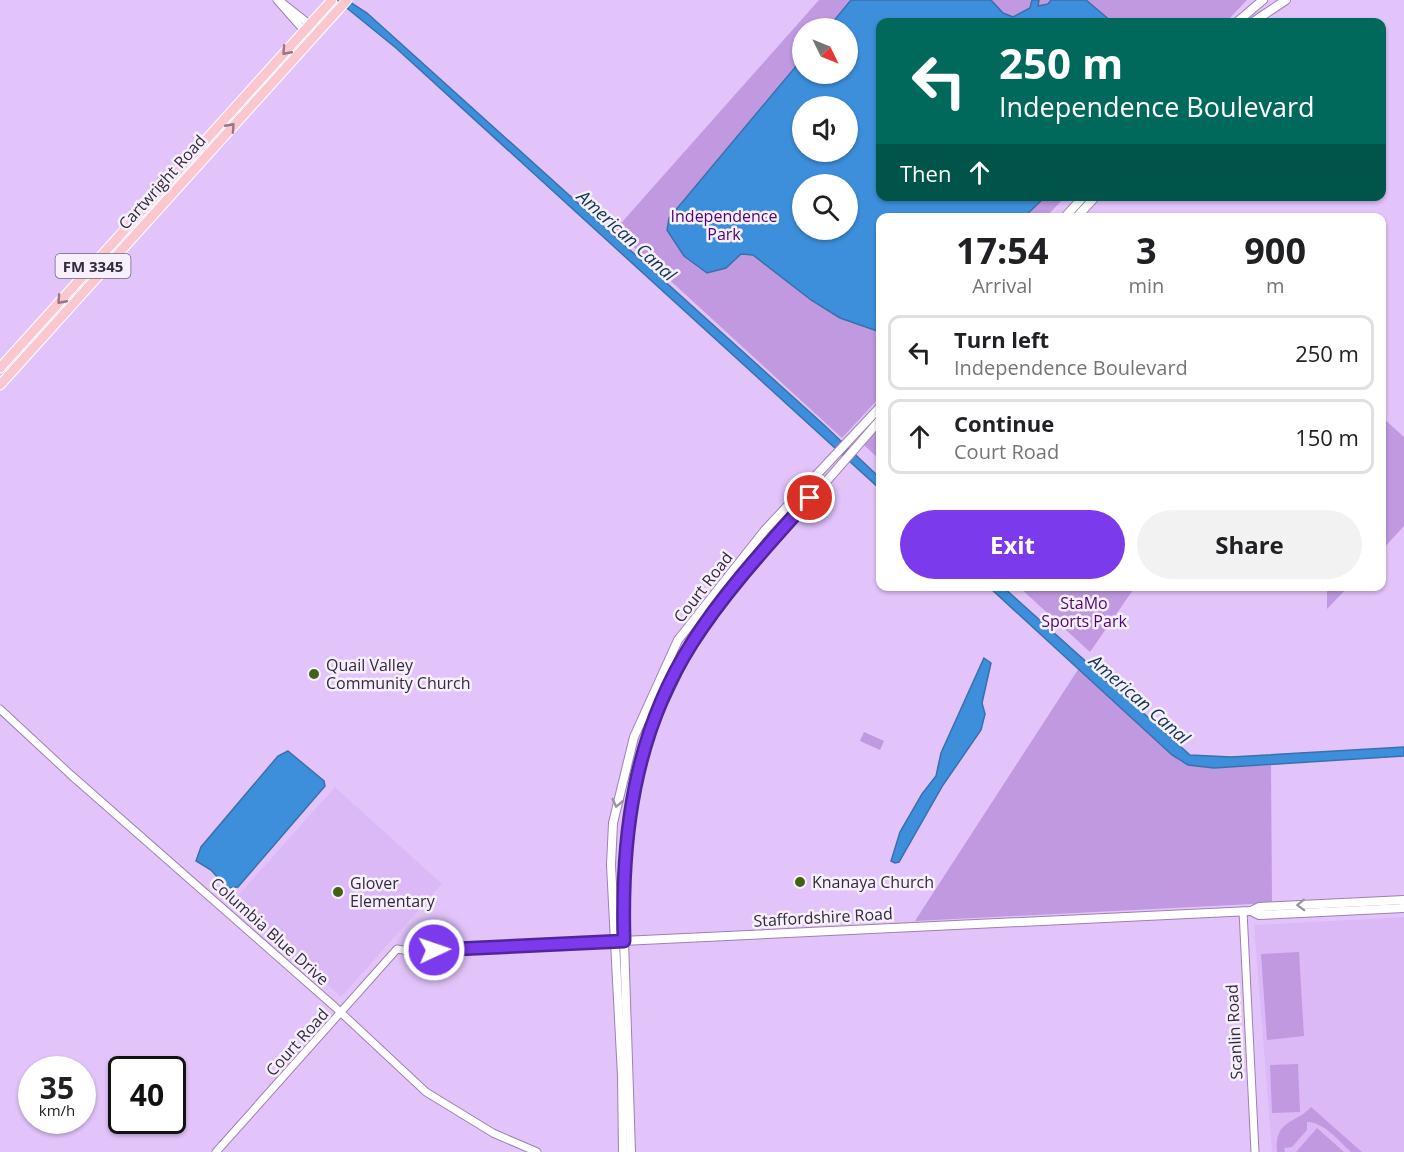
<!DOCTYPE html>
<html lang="en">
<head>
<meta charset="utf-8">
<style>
	:root { --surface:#fff; --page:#f2f2f2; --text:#202124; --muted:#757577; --line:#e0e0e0; --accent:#7c3aed }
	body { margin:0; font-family:"Open Sans",sans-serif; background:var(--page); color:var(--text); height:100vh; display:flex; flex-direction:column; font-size:22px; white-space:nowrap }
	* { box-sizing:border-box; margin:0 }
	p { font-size:20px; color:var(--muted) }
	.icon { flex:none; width:33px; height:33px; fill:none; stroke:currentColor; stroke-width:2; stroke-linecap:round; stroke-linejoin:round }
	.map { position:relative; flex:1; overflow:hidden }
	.side { position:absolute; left:876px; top:213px; width:510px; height:378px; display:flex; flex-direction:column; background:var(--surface); border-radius:12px; box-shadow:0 2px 4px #0004 }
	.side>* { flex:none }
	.guide { position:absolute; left:876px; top:18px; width:510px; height:183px; border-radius:12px; box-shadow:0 2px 4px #0004; background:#00695c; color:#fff; overflow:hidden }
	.needle { width:39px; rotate:133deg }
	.tools { position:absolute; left:792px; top:18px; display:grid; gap:12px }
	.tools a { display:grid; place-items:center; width:66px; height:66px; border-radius:50%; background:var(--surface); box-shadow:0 2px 4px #0004; font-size:30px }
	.speed { position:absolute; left:18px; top:1056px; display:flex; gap:12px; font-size:30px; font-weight:700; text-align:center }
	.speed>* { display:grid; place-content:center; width:78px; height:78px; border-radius:50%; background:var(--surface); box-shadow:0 2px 4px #0004; line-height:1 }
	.speed small { font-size:15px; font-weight:400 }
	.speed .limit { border:3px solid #111; border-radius:9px; background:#fff; color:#111 }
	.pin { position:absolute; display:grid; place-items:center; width:51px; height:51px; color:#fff; margin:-26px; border:3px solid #fff; border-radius:50%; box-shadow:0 2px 6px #0007 }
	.me { position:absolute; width:66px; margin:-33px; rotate:87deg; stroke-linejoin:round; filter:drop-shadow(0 0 4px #0008) }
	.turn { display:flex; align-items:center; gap:21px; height:126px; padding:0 24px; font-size:27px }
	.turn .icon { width:78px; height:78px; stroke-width:2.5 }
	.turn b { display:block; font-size:42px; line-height:51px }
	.then { display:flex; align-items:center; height:57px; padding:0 24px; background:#0003; gap:12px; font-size:22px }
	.eta { display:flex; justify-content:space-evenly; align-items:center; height:102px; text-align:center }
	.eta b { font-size:36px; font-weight:700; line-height:42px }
	.button { display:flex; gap:12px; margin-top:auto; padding:12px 24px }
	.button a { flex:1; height:69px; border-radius:36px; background:var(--accent); color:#fff; font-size:24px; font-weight:700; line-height:69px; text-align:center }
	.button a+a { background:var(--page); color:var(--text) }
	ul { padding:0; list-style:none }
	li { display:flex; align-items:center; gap:18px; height:75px; margin:0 12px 9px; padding:0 12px; border:3px solid var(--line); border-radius:12px }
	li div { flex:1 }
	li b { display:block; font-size:22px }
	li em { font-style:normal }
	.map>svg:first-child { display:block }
	.built { fill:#dbb9f6 }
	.green { fill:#c099e0; fill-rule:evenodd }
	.water { fill:#3d8fdb; stroke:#3a70ac; stroke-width:1.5; fill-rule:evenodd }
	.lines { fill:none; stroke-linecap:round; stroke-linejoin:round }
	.tertiary-casing { stroke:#9d80b3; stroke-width:9 }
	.secondary-casing { stroke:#9d80b3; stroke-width:10 }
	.primary-casing { stroke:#fff; stroke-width:11 }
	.tertiary { stroke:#fff; stroke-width:7 }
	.secondary { stroke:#fff; stroke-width:8 }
	.primary { stroke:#fac7ce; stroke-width:9 }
	.oneway { stroke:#977886 }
	.oneway2 { stroke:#9a949e }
	.route-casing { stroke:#51269a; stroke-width:15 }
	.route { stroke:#7c3aed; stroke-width:10 }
	.poi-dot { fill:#426115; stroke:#f6f0fc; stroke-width:2 }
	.labels { text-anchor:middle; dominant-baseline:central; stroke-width:5; stroke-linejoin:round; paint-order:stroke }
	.shield { fill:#f6f0fc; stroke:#6e6577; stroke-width:1.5 }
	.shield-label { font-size:15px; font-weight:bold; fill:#34293e }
	.street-label { font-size:16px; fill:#34293e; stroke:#f6f0fc }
	.park-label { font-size:16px; fill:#510377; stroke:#f6f0fc }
	.poi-label { font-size:16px; fill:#34293e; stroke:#f6f0fc; text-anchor:start }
	.water-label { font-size:18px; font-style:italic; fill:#133554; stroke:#f6f0fc }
</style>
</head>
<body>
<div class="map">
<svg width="1404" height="1152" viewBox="0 0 1404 1152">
	<rect width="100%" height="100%" fill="#e2c4fb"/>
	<g class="built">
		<path d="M335,787L442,884L341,997L234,900Z"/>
		<path d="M1404,917V1152H1272L1254,925Z"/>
	</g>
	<g class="green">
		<path d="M819,0H1247L1226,22H880V196L1065,197L1046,217L880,218V397L842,438L615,230ZM802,28H848V74H802ZM802,106H848V152H802ZM802,184H848V230H802Z"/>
		<path d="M1382,417L1404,437V526L1382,550Z"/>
		<path d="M880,425V460L863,444Z"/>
		<path d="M1019,587H1135L1090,652Z"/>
		<path d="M1327,587H1348L1327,609Z"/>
		<path d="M1079,668L1181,762L1214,768L1271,765L1272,903L915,921Z"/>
		<path d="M864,732L884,741L880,750L860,741Z"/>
		<path d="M1299,952L1304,1036L1267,1040L1261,954Z"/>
		<path d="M1298,1064L1300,1112L1272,1113L1270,1065Z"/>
		<path d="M1311,1107L1362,1152H1351C1339,1141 1324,1122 1307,1122V1130L1292,1147L1284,1148L1285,1152H1277C1274,1119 1296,1124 1311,1107Z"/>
		<path d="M1317,1128L1344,1152H1296Z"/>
	</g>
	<g class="water">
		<path d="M337,0H347L367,13L823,424L880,478V489L396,48Z"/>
		<path d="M851,0H991L1003,13L1013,17L1030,8L1032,0H1039L1038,6L1048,4L1051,0H1086L1112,22H880V196L1045,197L1024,217L880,218V332L840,318L811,300L753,255L741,254L726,268L707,273L684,256L667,230L669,218L802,59V74H848V28H828ZM848,106V152H802V106ZM848,184V230H802V184Z"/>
		<path d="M989,587H1003L1190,755L1231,757L1404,747V756L1214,768L1188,765L1172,755Z"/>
		<path d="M984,658L991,663L982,703L985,714L981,730L943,785L899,862L895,863L891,861L900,832L922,794L936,776L941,753Z"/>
		<path d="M288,751L324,781L325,786L238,887L227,888L211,870L196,861L201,847L278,756Z"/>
	</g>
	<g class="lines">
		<defs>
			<g id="tertiary">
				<path d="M277,0L307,34"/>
				<path d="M280,1L318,31"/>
				<path d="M0,709L71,775L335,1007L426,1092L493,1133L537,1152"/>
				<path d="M1243,911L1255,1152"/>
				<path d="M216,1152L397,949L410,951L614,942"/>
			</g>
			<g id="secondary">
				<path d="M1237,22L1263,0"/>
				<path d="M1253,22L1286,0"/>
				<path d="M1064,218L1084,196"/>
				<path d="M1076,218L1096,196"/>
				<path d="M1251,911L1259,915L1404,908"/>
				<path d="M622,941L1251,911L1259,907L1404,900"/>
				<path d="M623,1152L622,1076L611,865L613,823L634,737L678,640L765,530L880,407"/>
				<path d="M631,1152L624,941V866L628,821L649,733L691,645L721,602L880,420"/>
			</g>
			<g id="primary">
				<path d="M0,368L332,0"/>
				<path d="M0,385L347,0"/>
			</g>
		</defs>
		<use href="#tertiary" class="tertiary-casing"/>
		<use href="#secondary" class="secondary-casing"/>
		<use href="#primary" class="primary-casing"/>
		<use href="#tertiary" class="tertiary"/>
		<use href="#secondary" class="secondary"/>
		<use href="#primary" class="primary"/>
	</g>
	<defs><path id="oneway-chevron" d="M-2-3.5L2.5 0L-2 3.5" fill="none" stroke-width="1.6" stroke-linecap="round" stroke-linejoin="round" transform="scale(1.5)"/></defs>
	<g class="oneway">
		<use href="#oneway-chevron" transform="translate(286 51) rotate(132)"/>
		<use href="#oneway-chevron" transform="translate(231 127) rotate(-48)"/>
		<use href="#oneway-chevron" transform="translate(61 300) rotate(132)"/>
	</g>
	<g class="oneway2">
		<use href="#oneway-chevron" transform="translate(617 803) rotate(103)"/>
		<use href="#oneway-chevron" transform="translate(1301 905) rotate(178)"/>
	</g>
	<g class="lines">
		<defs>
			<path id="route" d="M434,950L624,941C621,836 634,734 692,643C725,591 769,544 810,498"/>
		</defs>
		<use href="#route" class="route-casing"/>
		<use href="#route" class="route"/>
	</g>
	<g class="poi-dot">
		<circle cx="314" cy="674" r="6"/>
		<circle cx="800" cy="882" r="6"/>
		<circle cx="338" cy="892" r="6"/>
	</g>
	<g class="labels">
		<rect class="shield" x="55.5" y="254" width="75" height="24" rx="4.5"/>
		<g class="shield-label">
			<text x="93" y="266">FM 3345</text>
		</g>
		<g class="street-label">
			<text transform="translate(162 182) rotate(-48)">Cartwright Road</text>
			<text transform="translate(703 587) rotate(-52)">Court Road</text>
			<text transform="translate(823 917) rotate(-3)">Staffordshire Road</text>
			<text transform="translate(270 931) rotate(42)">Columbia Blue Drive</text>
			<text transform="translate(1234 1032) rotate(-93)">Scanlin Road</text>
			<text transform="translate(297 1042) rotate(-48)">Court Road</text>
		</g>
		<g class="park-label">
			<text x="724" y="216">Independence<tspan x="724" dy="18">Park</tspan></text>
			<text x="1084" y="603">StaMo<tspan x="1084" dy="18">Sports Park</tspan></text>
		</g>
		<g class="poi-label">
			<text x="326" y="665">Quail Valley<tspan x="326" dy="18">Community Church</tspan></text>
			<text x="812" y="882">Knanaya Church</text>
			<text x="350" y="883">Glover<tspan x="350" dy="18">Elementary</tspan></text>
		</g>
		<g class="water-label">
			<text transform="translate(627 235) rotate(42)">American Canal</text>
			<text transform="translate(1140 699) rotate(41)">American Canal</text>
		</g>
	</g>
</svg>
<div class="tools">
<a><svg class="needle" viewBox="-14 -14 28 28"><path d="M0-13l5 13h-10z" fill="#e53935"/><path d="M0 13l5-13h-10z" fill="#757577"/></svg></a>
<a><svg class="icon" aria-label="sound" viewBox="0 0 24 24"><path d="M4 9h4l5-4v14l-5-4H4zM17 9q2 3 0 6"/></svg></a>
<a><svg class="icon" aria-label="search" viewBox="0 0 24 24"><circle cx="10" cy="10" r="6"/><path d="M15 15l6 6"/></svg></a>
</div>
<div class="speed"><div>35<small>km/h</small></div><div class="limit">40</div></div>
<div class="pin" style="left:810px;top:498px;background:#d93025"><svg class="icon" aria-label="arrive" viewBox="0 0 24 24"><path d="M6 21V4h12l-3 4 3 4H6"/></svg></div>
<svg class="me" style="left:434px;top:950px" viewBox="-20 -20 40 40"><circle r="17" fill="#7c3aed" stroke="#fff" stroke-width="3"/><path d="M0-11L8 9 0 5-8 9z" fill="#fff"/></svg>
<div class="guide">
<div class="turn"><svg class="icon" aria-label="left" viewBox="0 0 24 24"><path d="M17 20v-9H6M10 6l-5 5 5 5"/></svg><div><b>250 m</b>Independence Boulevard</div></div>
<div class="then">Then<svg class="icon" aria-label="ahead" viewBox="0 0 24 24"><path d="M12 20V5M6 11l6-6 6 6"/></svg></div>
</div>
<section class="side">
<div class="eta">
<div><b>17:54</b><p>Arrival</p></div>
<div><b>3</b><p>min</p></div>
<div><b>900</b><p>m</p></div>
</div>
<ul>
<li><svg class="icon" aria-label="left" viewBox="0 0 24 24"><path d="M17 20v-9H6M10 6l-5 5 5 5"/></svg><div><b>Turn left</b><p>Independence Boulevard</p></div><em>250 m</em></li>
<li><svg class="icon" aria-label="ahead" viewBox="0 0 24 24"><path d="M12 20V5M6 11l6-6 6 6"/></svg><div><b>Continue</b><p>Court Road</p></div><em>150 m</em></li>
</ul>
<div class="button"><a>Exit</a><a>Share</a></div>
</section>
</div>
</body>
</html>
